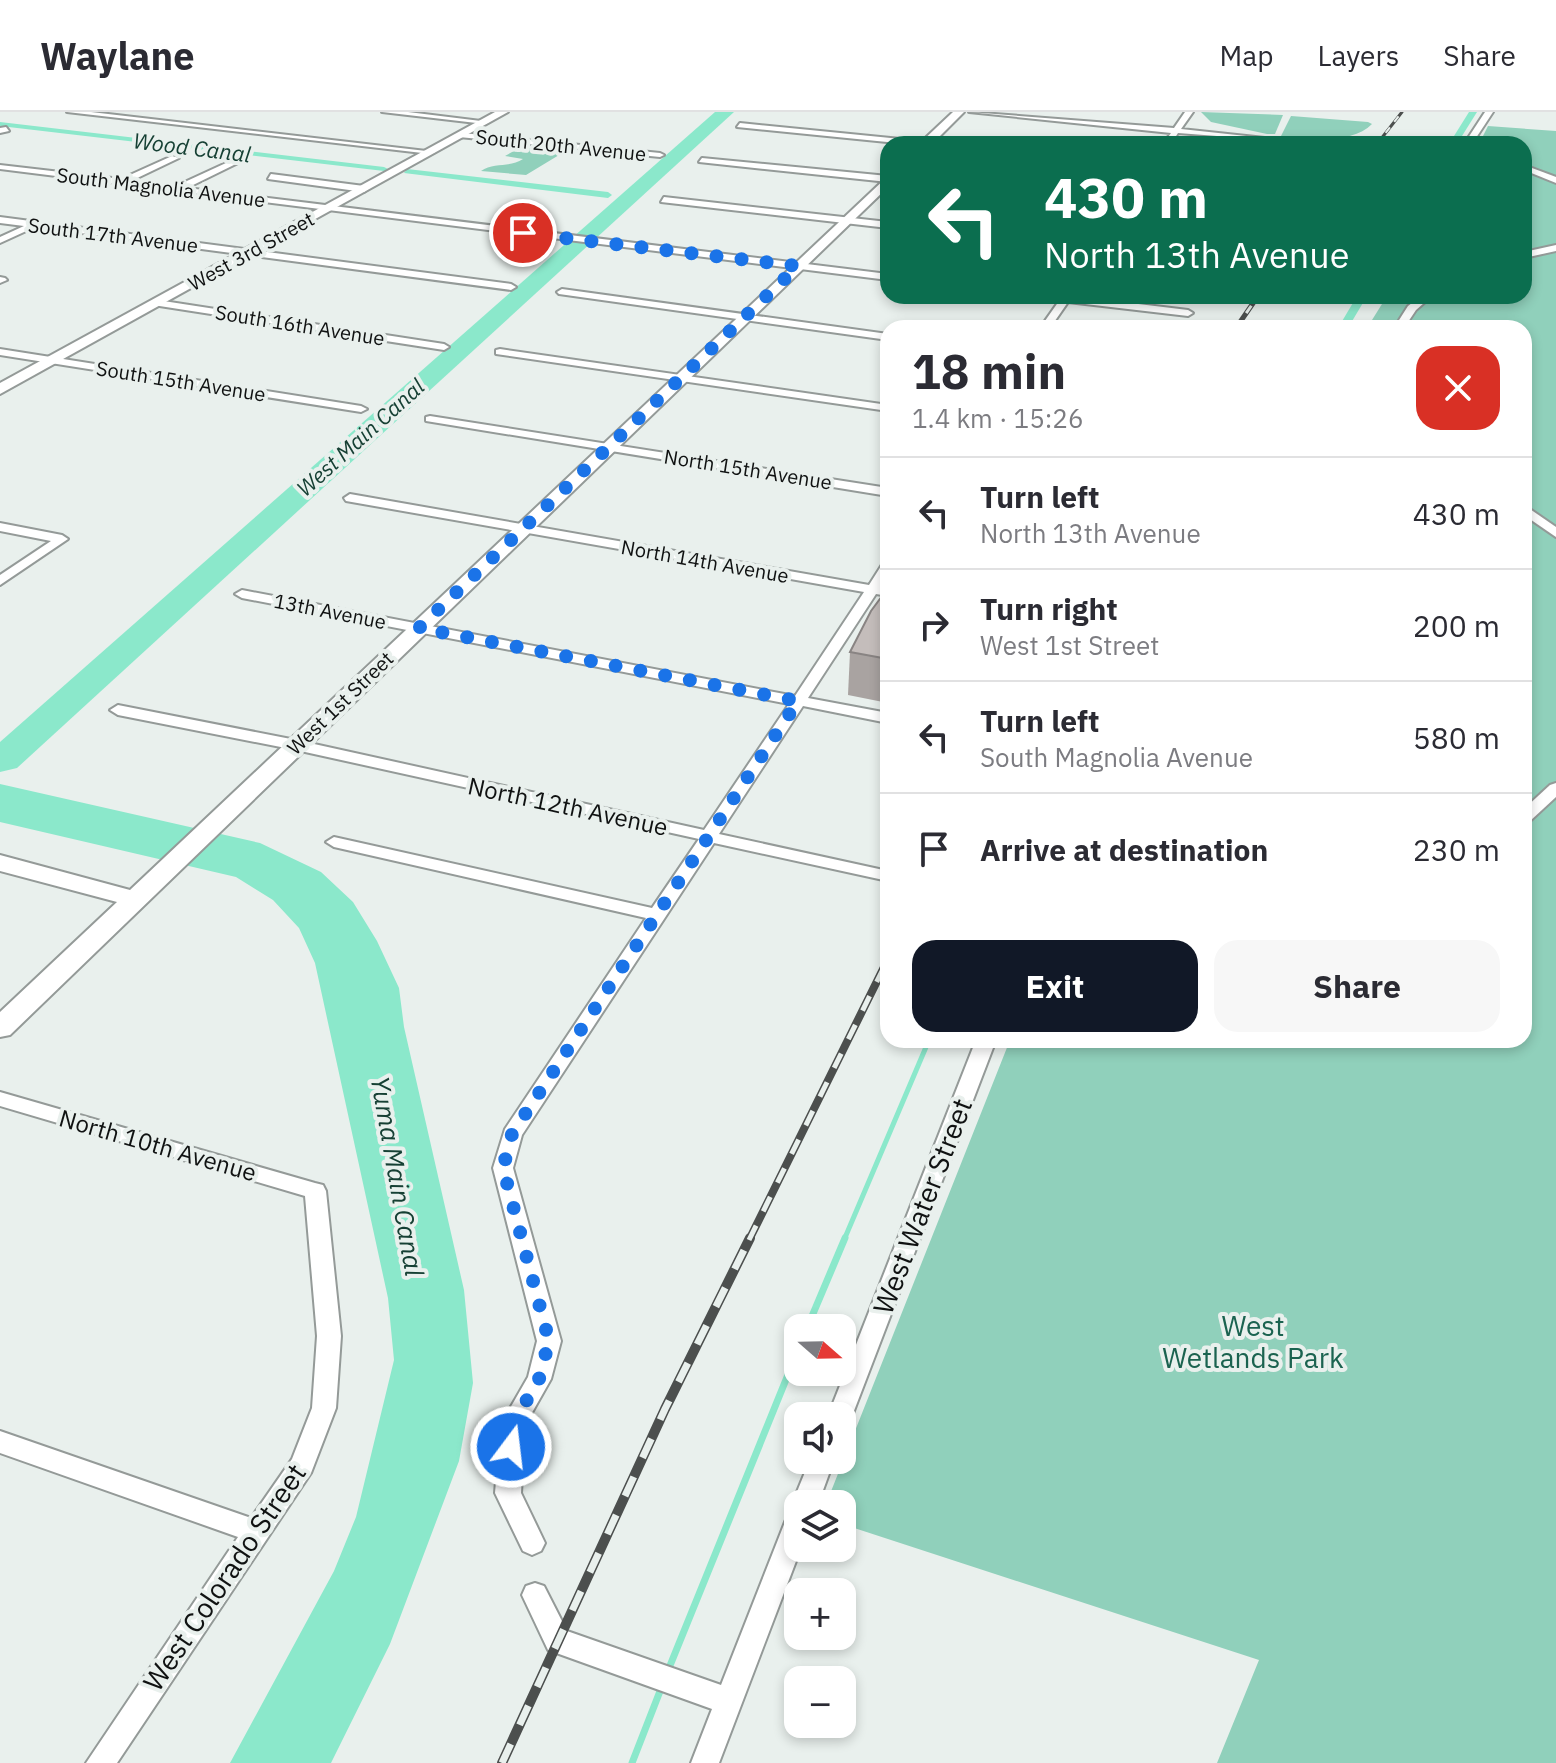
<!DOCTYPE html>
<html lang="en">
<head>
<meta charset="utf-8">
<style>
	:root { --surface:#fff; --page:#f7f7f7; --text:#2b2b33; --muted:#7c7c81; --line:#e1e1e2; --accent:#111827 }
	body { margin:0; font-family:"IBM Plex Sans",sans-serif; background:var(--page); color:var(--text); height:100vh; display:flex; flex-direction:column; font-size:30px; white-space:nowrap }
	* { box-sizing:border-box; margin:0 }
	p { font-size:26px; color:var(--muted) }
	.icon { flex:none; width:44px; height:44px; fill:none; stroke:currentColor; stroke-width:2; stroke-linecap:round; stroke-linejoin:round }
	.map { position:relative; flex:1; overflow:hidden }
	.details { position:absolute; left:880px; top:208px; width:652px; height:728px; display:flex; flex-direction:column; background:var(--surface); border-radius:24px; box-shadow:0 4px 12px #0003 }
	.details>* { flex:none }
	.top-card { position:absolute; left:880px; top:24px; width:652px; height:168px; border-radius:24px; box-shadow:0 4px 12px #0003; background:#0b6e4f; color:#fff; overflow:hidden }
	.needle { width:52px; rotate:110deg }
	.fabs { position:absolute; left:784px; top:1202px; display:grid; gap:16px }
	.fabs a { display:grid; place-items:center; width:72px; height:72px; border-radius:16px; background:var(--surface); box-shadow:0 4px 12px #0003; font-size:40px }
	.pin { position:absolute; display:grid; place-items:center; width:68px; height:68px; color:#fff; margin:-34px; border:4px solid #fff; border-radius:50%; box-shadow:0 2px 8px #0007 }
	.me { position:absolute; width:88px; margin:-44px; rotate:15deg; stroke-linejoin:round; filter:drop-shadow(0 0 6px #0008) }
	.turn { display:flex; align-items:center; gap:28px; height:168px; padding:0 32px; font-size:36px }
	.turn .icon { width:104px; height:104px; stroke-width:2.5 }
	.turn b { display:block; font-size:56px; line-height:68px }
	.round { display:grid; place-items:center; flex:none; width:84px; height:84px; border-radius:24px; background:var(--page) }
	.headline { display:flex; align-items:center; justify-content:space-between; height:136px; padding:0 32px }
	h1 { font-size:48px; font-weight:700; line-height:60px }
	.action { display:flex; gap:16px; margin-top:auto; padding:16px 32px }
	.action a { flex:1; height:92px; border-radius:24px; background:var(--accent); color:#fff; font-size:32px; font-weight:700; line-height:92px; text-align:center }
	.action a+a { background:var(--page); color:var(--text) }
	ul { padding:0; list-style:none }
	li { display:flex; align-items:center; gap:24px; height:112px; padding:0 32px; border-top:2px solid var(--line) }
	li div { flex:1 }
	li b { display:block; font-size:30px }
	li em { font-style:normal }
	header { display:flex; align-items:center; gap:48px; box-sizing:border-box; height:112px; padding:0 40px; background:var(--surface); border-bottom:2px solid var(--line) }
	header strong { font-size:38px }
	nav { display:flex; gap:44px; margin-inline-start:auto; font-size:28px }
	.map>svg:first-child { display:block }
	.green { fill:#90d0bb }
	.water { fill:#8be8cb }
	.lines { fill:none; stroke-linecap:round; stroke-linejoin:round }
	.stream-far1 { stroke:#8be8cb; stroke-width:5 }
	.stream { stroke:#8be8cb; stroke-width:7 }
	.canal { fill:#8be8cb; fill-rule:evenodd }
	.street-casing { stroke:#949a98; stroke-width:4 }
	.secondary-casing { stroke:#949a98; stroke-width:4 }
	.street { fill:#fff; fill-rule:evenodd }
	.secondary { fill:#fff; fill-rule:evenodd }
	.rail-far3-casing { stroke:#4c4f4e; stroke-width:3 }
	.rail-far2-casing { stroke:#4c4f4e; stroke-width:5 }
	.rail-far1-casing { stroke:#4c4f4e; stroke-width:8 }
	.rail-casing { stroke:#4c4f4e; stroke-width:10 }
	.rail-far3 { stroke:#e9f0ed; stroke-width:2; stroke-dasharray:7; stroke-linecap:butt }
	.rail-far2 { stroke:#e9f0ed; stroke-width:3; stroke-dasharray:9; stroke-linecap:butt }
	.rail-far1 { stroke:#e9f0ed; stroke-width:5; stroke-dasharray:16; stroke-linecap:butt }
	.rail { stroke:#e9f0ed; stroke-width:7; stroke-dasharray:21; stroke-linecap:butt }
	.wall { fill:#a9a3a1 }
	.building { fill:#c4bdbb; stroke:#898483; stroke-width:2 }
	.route { stroke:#1a73e8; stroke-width:14; stroke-dasharray:0 25.2 }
	.labels { text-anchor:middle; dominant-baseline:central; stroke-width:8; stroke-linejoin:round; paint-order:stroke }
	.far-street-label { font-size:20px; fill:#101212; stroke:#e9f0ed }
	.far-water-label { font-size:22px; font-style:italic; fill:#164034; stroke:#e9f0ed }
	.street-label { font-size:24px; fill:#101212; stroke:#e9f0ed }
	.water-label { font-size:26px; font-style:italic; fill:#164034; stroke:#e9f0ed }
	.near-street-label { font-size:28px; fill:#101212; stroke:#e9f0ed }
	.near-park-label { font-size:28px; fill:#1b6350; stroke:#e9f0ed }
</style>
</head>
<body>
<header>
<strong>Waylane</strong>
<nav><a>Map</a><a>Layers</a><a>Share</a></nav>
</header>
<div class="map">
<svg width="1556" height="1651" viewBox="0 0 1556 1651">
	<rect width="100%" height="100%" fill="#e9f0ed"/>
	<g class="green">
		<path d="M1201,0L1283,3L1275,22H1267L1211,10Z"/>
		<path d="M1291,4L1368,10L1372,12C1352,33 1308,26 1281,24Z"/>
		<path d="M1488,14L1556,19V1651H1217L1259,1548L842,1412V1392H826L1010,928H1524V216H1367L1387,184H1524V32H1479Z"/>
		<path d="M521,35L564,40L526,63L481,59C494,50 510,56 523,47L505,44Z"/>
	</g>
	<g class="water">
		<path d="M715,0H734L17,656L0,660V630Z"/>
		<path d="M0,672L260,731L321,760L353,790L377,829L399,876L404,915L464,1178L473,1271L459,1349L390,1532L331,1651H230L334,1459L356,1405L394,1248L388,1186L315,851L299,816L273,788L236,765L0,710Z"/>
	</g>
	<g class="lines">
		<path class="stream-far1" d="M844,1128L929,928"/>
		<g class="stream">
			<path d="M807,1216L845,1126"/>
			<path d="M667,1561L798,1238"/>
			<path d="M632,1651L662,1574"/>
		</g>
		<g class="canal">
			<path d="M1469,0H1477L1457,32H1449Z"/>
			<path d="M0,10L384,55L388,57L384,59L0,14Z"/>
			<path d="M407,57L608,80L612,83L608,86L404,61Z"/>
			<path d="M1357,184H1367L1348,216H1338Z"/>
		</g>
		<defs>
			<g id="street">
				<path d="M67,0H91L435,40L431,42Z"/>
				<path d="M382,0H408L489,10L485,12Z"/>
				<path d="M969,0L1174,16L1185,0H1193L1181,17L1321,32L1178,21L1171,32H1163L1171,21Z"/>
				<path d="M1485,0H1493L1472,32H1464Z"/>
				<path d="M740,11L931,30L935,32H907L737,15Z"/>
				<path d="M6,15L9,19L0,21V16Z"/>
				<path d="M462,21L660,41L664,43L660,45L459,25Z"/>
				<path d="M172,44L179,46L131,69L176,74L239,45L242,49L187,76L888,162V168L0,57V53L121,67Z"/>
				<path d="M702,46L888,64V70L699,50Z"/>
				<path d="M1524,53L1556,65V71L1524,58Z"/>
				<path d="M271,62L364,74L368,77L364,80L268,67Z"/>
				<path d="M664,85L888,110V116L661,90Z"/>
				<path d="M0,105L511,172L516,175L511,178L35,115L0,131V125L24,114L0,111Z"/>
				<path d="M1556,133V139L1524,146V140Z"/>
				<path d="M0,165L5,166L7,168L0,171Z"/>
				<path d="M562,177L888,222V228L559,182L557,180Z"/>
				<path d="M1041,184H1072L1188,198L1193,201L1188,204L1068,190L1050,216H1040L1059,189Z"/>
				<path d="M1421,184H1432L1416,198L1404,216H1394L1408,194Z"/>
				<path d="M157,188L444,232L449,235L444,238L153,193V189Z"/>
				<path d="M0,237L361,294L367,297L361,300L0,243Z"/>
				<path d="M500,237L888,293V299L496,242V238Z"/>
				<path d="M430,304L888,376V384L426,309V305Z"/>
				<path d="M350,382L869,473L883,451L888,450V464L881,475L888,476V484L876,482L808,586L888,601V611L803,594L719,722L888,759V769L714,731L522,1023L513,1056L561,1229L551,1267L525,1313L521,1381L545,1431L541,1439L532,1443L523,1439L495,1381L501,1312L528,1265L537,1229L493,1056L505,1017L646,806L334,735L326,730L334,725L652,796L699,727L296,638L118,603L110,598L118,593L296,628L704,718L789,592L242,486L235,482L242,478L795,584L864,480L346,389L344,386Z"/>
				<path d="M1524,393L1556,415V425L1524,403Z"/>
				<path d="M0,411L62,423L68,427L0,473V463L51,429L0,419Z"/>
				<path d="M1556,671V685L1530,709L1524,711V697L1550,673Z"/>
				<path d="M976,928H996L852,1304L849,1311L842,1314V1304H828Z"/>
				<path d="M0,980L315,1071L323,1073L326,1079L341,1224L336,1296L311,1361L117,1651H86L238,1425L0,1341V1319L251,1406L292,1347L312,1296L317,1224L305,1084L0,994Z"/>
				<path d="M810,1348H834L818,1392H798V1436H801L719,1651H691L712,1597L548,1538L522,1483L526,1474L535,1471L544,1474L567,1519L721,1573L785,1410L789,1402L796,1399L792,1392Z"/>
			</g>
			<g id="secondary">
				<path d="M495,0H508L0,282V271Z"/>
				<path d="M953,0H964L932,32H919Z"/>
				<path d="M888,64V75L10,923L0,925V900L117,790L0,759V743L130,778Z"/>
			</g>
		</defs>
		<use href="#street" class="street-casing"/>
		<use href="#secondary" class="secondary-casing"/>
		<use href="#street" class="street"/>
		<use href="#secondary" class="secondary"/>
		<defs>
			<path id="rail-far3" d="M1377,32L1402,0"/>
			<path id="rail-far2" d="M1236,216L1258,184"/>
			<path id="rail-far1" d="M749,1128L888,847"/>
			<path id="rail" d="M502,1651L665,1297L750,1126"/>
		</defs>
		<use href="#rail-far3" class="rail-far3-casing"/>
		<use href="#rail-far2" class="rail-far2-casing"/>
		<use href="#rail-far1" class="rail-far1-casing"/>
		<use href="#rail" class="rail-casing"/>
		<use href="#rail-far3" class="rail-far3"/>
		<use href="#rail-far2" class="rail-far2"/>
		<use href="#rail-far1" class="rail-far1"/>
		<use href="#rail" class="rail"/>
	</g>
	<path class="wall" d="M888,476V591L848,583L850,540Z"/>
	<path class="building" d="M888,476V547L850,540L871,499Z"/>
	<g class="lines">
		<path class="route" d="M511,1335L513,1312L539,1267L549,1229L503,1056L512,1022L798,589L419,516L798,154L523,121"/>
	</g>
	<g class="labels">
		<g class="far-street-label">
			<text transform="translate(561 33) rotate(6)">South 20th Avenue</text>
			<text transform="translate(161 75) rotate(7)">South Magnolia Avenue</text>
			<text transform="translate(113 123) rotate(7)">South 17th Avenue</text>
			<text transform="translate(251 139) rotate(-29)">West 3rd Street</text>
			<text transform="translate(300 213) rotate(9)">South 16th Avenue</text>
			<text transform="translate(181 269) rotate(9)">South 15th Avenue</text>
			<text transform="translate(748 357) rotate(9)">North 15th Avenue</text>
			<text transform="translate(705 449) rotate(10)">North 14th Avenue</text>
			<text transform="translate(330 499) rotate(11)">13th Avenue</text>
			<text transform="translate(340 591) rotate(-44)">West 1st Street</text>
		</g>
		<g class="far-water-label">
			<text transform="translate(192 35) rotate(7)">Wood Canal</text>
			<text transform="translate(360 325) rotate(-42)">West Main Canal</text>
		</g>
		<g class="street-label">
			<text transform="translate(568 694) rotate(12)">North 12th Avenue</text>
			<text transform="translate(158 1033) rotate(16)">North 10th Avenue</text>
		</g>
		<g class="water-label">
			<text transform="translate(398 1064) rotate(80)">Yuma Main Canal</text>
		</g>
		<g class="near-street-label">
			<text transform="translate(922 1094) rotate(-69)">West Water Street</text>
			<text transform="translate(224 1465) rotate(-56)">West Colorado Street</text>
		</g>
		<g class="near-park-label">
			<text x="1253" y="1213">West<tspan x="1253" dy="32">Wetlands Park</tspan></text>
		</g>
	</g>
</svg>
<div class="fabs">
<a><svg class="needle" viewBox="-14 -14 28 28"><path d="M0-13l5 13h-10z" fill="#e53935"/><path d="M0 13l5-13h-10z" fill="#7c7c81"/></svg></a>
<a><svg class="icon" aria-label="sound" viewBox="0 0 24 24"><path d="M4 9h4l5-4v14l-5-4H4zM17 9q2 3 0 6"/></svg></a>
<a><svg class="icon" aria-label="layers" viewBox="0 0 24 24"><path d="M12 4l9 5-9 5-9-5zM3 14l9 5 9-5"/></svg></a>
<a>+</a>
<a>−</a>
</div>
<div class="pin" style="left:523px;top:121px;background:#d93025"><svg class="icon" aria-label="arrive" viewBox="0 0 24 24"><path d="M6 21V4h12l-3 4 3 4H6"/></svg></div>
<svg class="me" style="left:511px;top:1335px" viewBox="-20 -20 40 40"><circle r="17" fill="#1a73e8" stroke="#fff" stroke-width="3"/><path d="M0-11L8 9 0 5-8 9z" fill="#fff"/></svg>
<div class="top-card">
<div class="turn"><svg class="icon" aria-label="left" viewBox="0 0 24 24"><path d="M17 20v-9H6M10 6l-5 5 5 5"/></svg><div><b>430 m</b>North 13th Avenue</div></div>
</div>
<section class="details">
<div class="headline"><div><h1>18 min</h1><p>1.4 km · 15:26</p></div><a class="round" style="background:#d93025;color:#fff"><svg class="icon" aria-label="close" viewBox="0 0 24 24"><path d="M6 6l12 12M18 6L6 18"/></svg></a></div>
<ul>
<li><svg class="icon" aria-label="left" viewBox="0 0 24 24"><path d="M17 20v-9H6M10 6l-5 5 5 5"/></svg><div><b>Turn left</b><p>North 13th Avenue</p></div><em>430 m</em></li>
<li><svg class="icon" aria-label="right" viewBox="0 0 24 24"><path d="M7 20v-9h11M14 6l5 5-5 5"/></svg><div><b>Turn right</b><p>West 1st Street</p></div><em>200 m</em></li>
<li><svg class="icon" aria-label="left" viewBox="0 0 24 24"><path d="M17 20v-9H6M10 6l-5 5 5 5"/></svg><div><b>Turn left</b><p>South Magnolia Avenue</p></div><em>580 m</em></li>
<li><svg class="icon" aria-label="arrive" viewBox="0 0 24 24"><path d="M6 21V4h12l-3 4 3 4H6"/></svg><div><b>Arrive at destination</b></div><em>230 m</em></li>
</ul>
<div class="action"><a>Exit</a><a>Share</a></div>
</section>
</div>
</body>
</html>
